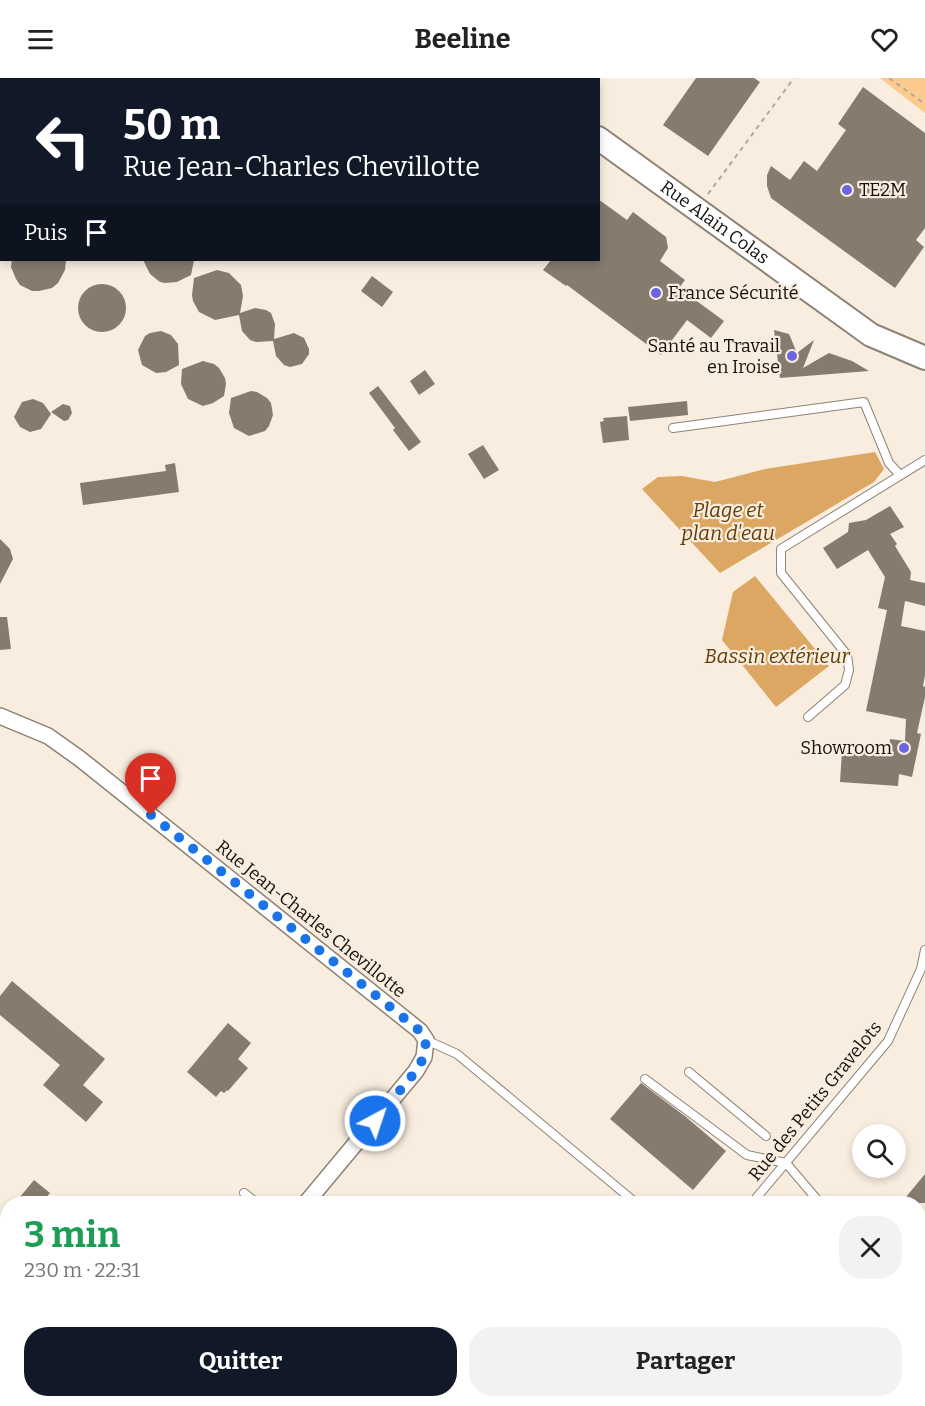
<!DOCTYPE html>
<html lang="fr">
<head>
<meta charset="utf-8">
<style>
	:root { --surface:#fff; --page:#f2f2f2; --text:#222; --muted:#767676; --accent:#111827 }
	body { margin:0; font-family:Bitter,serif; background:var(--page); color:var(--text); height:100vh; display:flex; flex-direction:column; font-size:22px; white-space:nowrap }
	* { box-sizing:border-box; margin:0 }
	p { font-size:20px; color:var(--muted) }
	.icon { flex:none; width:33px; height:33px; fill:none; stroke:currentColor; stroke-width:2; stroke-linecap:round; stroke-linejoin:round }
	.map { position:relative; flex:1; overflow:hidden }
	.side { position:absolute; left:0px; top:1118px; width:926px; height:212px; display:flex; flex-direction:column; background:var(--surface); border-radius:24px 24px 0 0; box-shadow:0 3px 9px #0003 }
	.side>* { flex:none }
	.guide { position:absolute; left:0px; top:0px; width:600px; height:183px; box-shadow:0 3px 9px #0003; background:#111827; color:#fff; overflow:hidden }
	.tools { position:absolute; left:852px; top:1046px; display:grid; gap:12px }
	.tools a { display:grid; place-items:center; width:54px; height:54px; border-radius:50%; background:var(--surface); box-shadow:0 3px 9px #0003; font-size:30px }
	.pin { position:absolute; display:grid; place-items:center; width:51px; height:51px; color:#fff; margin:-62px -26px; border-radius:50% 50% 50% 0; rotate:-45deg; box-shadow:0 0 6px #0007 }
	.pin .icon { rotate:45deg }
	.me { position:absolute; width:66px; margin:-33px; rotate:40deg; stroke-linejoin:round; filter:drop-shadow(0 0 4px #0008) }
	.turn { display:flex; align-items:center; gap:21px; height:126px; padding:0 24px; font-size:27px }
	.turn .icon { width:78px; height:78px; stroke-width:2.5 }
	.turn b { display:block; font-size:42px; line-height:51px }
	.then { display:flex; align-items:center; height:57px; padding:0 24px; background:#0003; gap:12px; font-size:22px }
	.round { display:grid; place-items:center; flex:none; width:63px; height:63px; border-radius:24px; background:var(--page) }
	.headline { display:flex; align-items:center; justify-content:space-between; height:102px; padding:0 24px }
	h1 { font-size:36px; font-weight:700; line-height:45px; color:#1e9e55 }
	.button { display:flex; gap:12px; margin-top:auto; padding:12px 24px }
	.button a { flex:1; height:69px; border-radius:24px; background:var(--accent); color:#fff; font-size:24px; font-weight:700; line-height:69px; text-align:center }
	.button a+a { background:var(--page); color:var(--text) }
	header { display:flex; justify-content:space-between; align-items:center; height:78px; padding:0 24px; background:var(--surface); font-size:27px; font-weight:700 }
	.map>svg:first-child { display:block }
	.green { fill:#fcca8c }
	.water { fill:#dca763 }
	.building { fill:#857b6f }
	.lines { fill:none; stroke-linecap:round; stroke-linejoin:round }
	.lane-casing { stroke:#8c8275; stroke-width:10 }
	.street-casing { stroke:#8c8275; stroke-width:18 }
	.secondary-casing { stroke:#8c8275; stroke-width:26 }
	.path { stroke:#b0a79b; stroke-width:2; stroke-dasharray:4.5 4.5; stroke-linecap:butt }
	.lane { stroke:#fff; stroke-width:8 }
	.street { stroke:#fff; stroke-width:15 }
	.secondary { stroke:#fff; stroke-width:22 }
	.route { stroke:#1a73e8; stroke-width:10; stroke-dasharray:0 18 }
	.poi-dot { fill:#6b64de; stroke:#f9eddf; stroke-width:2 }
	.labels { text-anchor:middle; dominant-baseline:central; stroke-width:4.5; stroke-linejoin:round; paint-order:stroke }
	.poi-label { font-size:18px; fill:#14100b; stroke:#f9eddf; text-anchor:start }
	.street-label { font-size:18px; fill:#14100b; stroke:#f9eddf }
	.water-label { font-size:20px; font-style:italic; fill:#603d04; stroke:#f9eddf }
</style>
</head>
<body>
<header><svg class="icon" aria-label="menu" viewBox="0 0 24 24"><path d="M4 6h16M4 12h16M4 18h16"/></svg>Beeline<svg class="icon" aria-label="heart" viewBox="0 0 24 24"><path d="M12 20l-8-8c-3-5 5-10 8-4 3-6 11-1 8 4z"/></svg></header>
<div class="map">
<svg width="925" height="1328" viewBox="0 0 925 1328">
	<rect width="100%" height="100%" fill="#f9eddf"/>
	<path class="green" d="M880,0H925V35Z"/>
	<g class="water">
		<path d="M875,374L884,391L874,404L720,495L642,411L658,399L682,398L715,404L765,391Z"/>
		<path d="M755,498L829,588L776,629L722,562L733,514Z"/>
	</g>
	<g class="building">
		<path d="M696,0H754L760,4L708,78L663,47Z"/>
		<path d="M863,9L925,55V150L916,162L924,169L895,210L771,120L767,108V97L771,88L790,102L804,83L817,93L846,52L838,46Z"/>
		<path d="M598,121L627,142L633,134L666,159L668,170L660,183L685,202L679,210L724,243L711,260L687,242L661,277L567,207L566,208L543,192L551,182H598Z"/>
		<path d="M12,182H66L65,192L58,205L52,210L39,213H32L20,207L16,201L11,189Z"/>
		<path d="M143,182H194L191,197L177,204L165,205L160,204L150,196Z"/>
		<path d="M217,192L229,195L241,207L243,218L240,235L255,230L266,232L271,235L275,246L274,261L294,255L304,260L309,271V276L302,286L290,289L284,287L276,278L273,263L256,264L250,262L242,253L239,237L215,242L199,234L193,223L192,217L194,200Z"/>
		<path d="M372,198L393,214L382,229L361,213Z"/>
		<circle cx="102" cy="230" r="24"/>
		<path d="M774,252L789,256L797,275L814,262L803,290L829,275L852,283L869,293L780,300Z"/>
		<path d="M161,253L171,257L178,266L179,287L166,294L156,295L142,287L138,272L145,258L150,255Z"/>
		<path d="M203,283L214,286L219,290L225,300L226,306L224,318L213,325L203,328L188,321L181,306L182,291Z"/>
		<path d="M425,292L435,306L419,317L410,303Z"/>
		<path d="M378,308L421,364L409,373L393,352L395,350L369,315Z"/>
		<path d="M251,313L257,314L267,320L271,325L273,337L269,348L265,353L249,358L234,350L229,335L231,320Z"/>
		<path d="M33,321L43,325L51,336L41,351L30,354L20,349L14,339L22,324Z"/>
		<path d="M687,323L688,337L630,343L628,329Z"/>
		<path d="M63,326L70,328L72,335L68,342L64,343L51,334Z"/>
		<path d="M627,338L629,362L603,365L600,344L604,343L603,340Z"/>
		<path d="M483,367L499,392L484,401L468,376Z"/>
		<path d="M175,385L179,414L83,427L80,405L166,393L165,387Z"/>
		<path d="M890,428L904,449L890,456L897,466L895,468L911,494L910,502L925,505V528L905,523L901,548L925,553V597L923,608L925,609V619L917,655L921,656L912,699L899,696L898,708L840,704L842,673L889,676L890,661L905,663L906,641L866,633L887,532L878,530L885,499L868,472L837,491L823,470L848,454L849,445L866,442Z"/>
		<path d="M0,461L10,471L13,481L0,506Z"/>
		<path d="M0,539H7L11,571L0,572Z"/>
		<path d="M12,903L105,981L83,1007L103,1024L86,1044L43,1007L60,987L0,937V918Z"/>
		<path d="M228,945L251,965L238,981L248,990L228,1013L227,1012L224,1015L221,1013L216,1019L187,994Z"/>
		<path d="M641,1005L686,1039L726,1073L693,1112L610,1041Z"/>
		<path d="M925,1096V1125H901Z"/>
		<path d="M34,1102L50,1115L41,1125H15Z"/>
	</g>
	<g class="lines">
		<defs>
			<g id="lane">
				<path d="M0,59L2,58"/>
				<path d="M673,350L864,324L889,385L900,397"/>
				<path d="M808,639L845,607L849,592L847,577L781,495V471L925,382"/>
				<path d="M426,962L457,976L636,1125"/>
				<path d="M689,994L766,1058"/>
				<path d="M645,1001L747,1077L786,1085L820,1125"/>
				<path d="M244,1115L257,1125"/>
				<path d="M752,1125L888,963L921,891L925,872"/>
				<path d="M918,1186L925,1192"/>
				<path d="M688,1322L696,1328"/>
				<path d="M142,1328L147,1322"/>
				<path d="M665,1328L671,1322"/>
			</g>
			<g id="street">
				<path d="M68,0L69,2"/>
				<path d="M0,638L48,658L79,680L420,953L426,962L424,979L416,993L306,1125"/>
			</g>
			<g id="secondary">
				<path d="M516,0L518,2"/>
				<path id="s1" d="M598,60L871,257L925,280"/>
			</g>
		</defs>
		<use href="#lane" class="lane-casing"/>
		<use href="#street" class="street-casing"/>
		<use href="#secondary" class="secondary-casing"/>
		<g class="path">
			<path d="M540,0L542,2"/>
			<path d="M889,0L925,26"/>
			<path d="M708,116L794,0"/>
		</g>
		<use href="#lane" class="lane"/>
		<use href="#street" class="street"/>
		<use href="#secondary" class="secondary"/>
	</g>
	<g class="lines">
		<path class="route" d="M151,737L420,953L426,962L424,979L416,993L375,1043"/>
	</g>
	<g class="poi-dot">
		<circle cx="847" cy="112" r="6"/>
		<circle cx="656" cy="215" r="6"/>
		<circle cx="792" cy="278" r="6"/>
		<circle cx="904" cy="670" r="6"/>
	</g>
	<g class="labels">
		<g class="poi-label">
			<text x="859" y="112">TE2M</text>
			<text x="668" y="215">France Sécurité</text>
			<text x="780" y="268" text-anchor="end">Santé au Travail<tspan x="780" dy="21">en Iroise</tspan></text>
			<text x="892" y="670" text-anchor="end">Showroom</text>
		</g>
		<g class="street-label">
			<text stroke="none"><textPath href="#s1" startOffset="144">Rue Alain Colas</textPath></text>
			<text transform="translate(311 841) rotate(39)">Rue Jean-Charles Chevillotte</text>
			<text transform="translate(815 1023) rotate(-51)">Rue des Petits Gravelots</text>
		</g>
		<g class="water-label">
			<text x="728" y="432">Plage et<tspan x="728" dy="23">plan d'eau</tspan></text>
			<text x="777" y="578">Bassin extérieur</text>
		</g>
	</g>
</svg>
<div class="tools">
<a><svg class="icon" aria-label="search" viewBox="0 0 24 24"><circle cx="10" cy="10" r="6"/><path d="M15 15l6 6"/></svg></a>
</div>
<div class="pin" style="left:151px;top:737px;background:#d93025"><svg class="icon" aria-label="arrive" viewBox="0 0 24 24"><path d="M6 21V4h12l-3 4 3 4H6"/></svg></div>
<svg class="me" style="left:375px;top:1043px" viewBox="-20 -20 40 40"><circle r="17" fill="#1a73e8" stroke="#fff" stroke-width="3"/><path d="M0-11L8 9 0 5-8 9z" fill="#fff"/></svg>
<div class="guide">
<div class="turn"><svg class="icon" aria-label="left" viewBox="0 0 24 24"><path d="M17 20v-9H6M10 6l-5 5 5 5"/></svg><div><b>50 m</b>Rue Jean-Charles Chevillotte</div></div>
<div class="then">Puis<svg class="icon" aria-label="arrive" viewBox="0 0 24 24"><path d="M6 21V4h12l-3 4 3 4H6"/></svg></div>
</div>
<section class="side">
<div class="headline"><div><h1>3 min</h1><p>230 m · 22:31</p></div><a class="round"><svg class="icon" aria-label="close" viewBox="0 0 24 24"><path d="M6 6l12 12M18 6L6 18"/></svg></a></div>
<div class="button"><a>Quitter</a><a>Partager</a></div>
</section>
</div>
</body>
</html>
